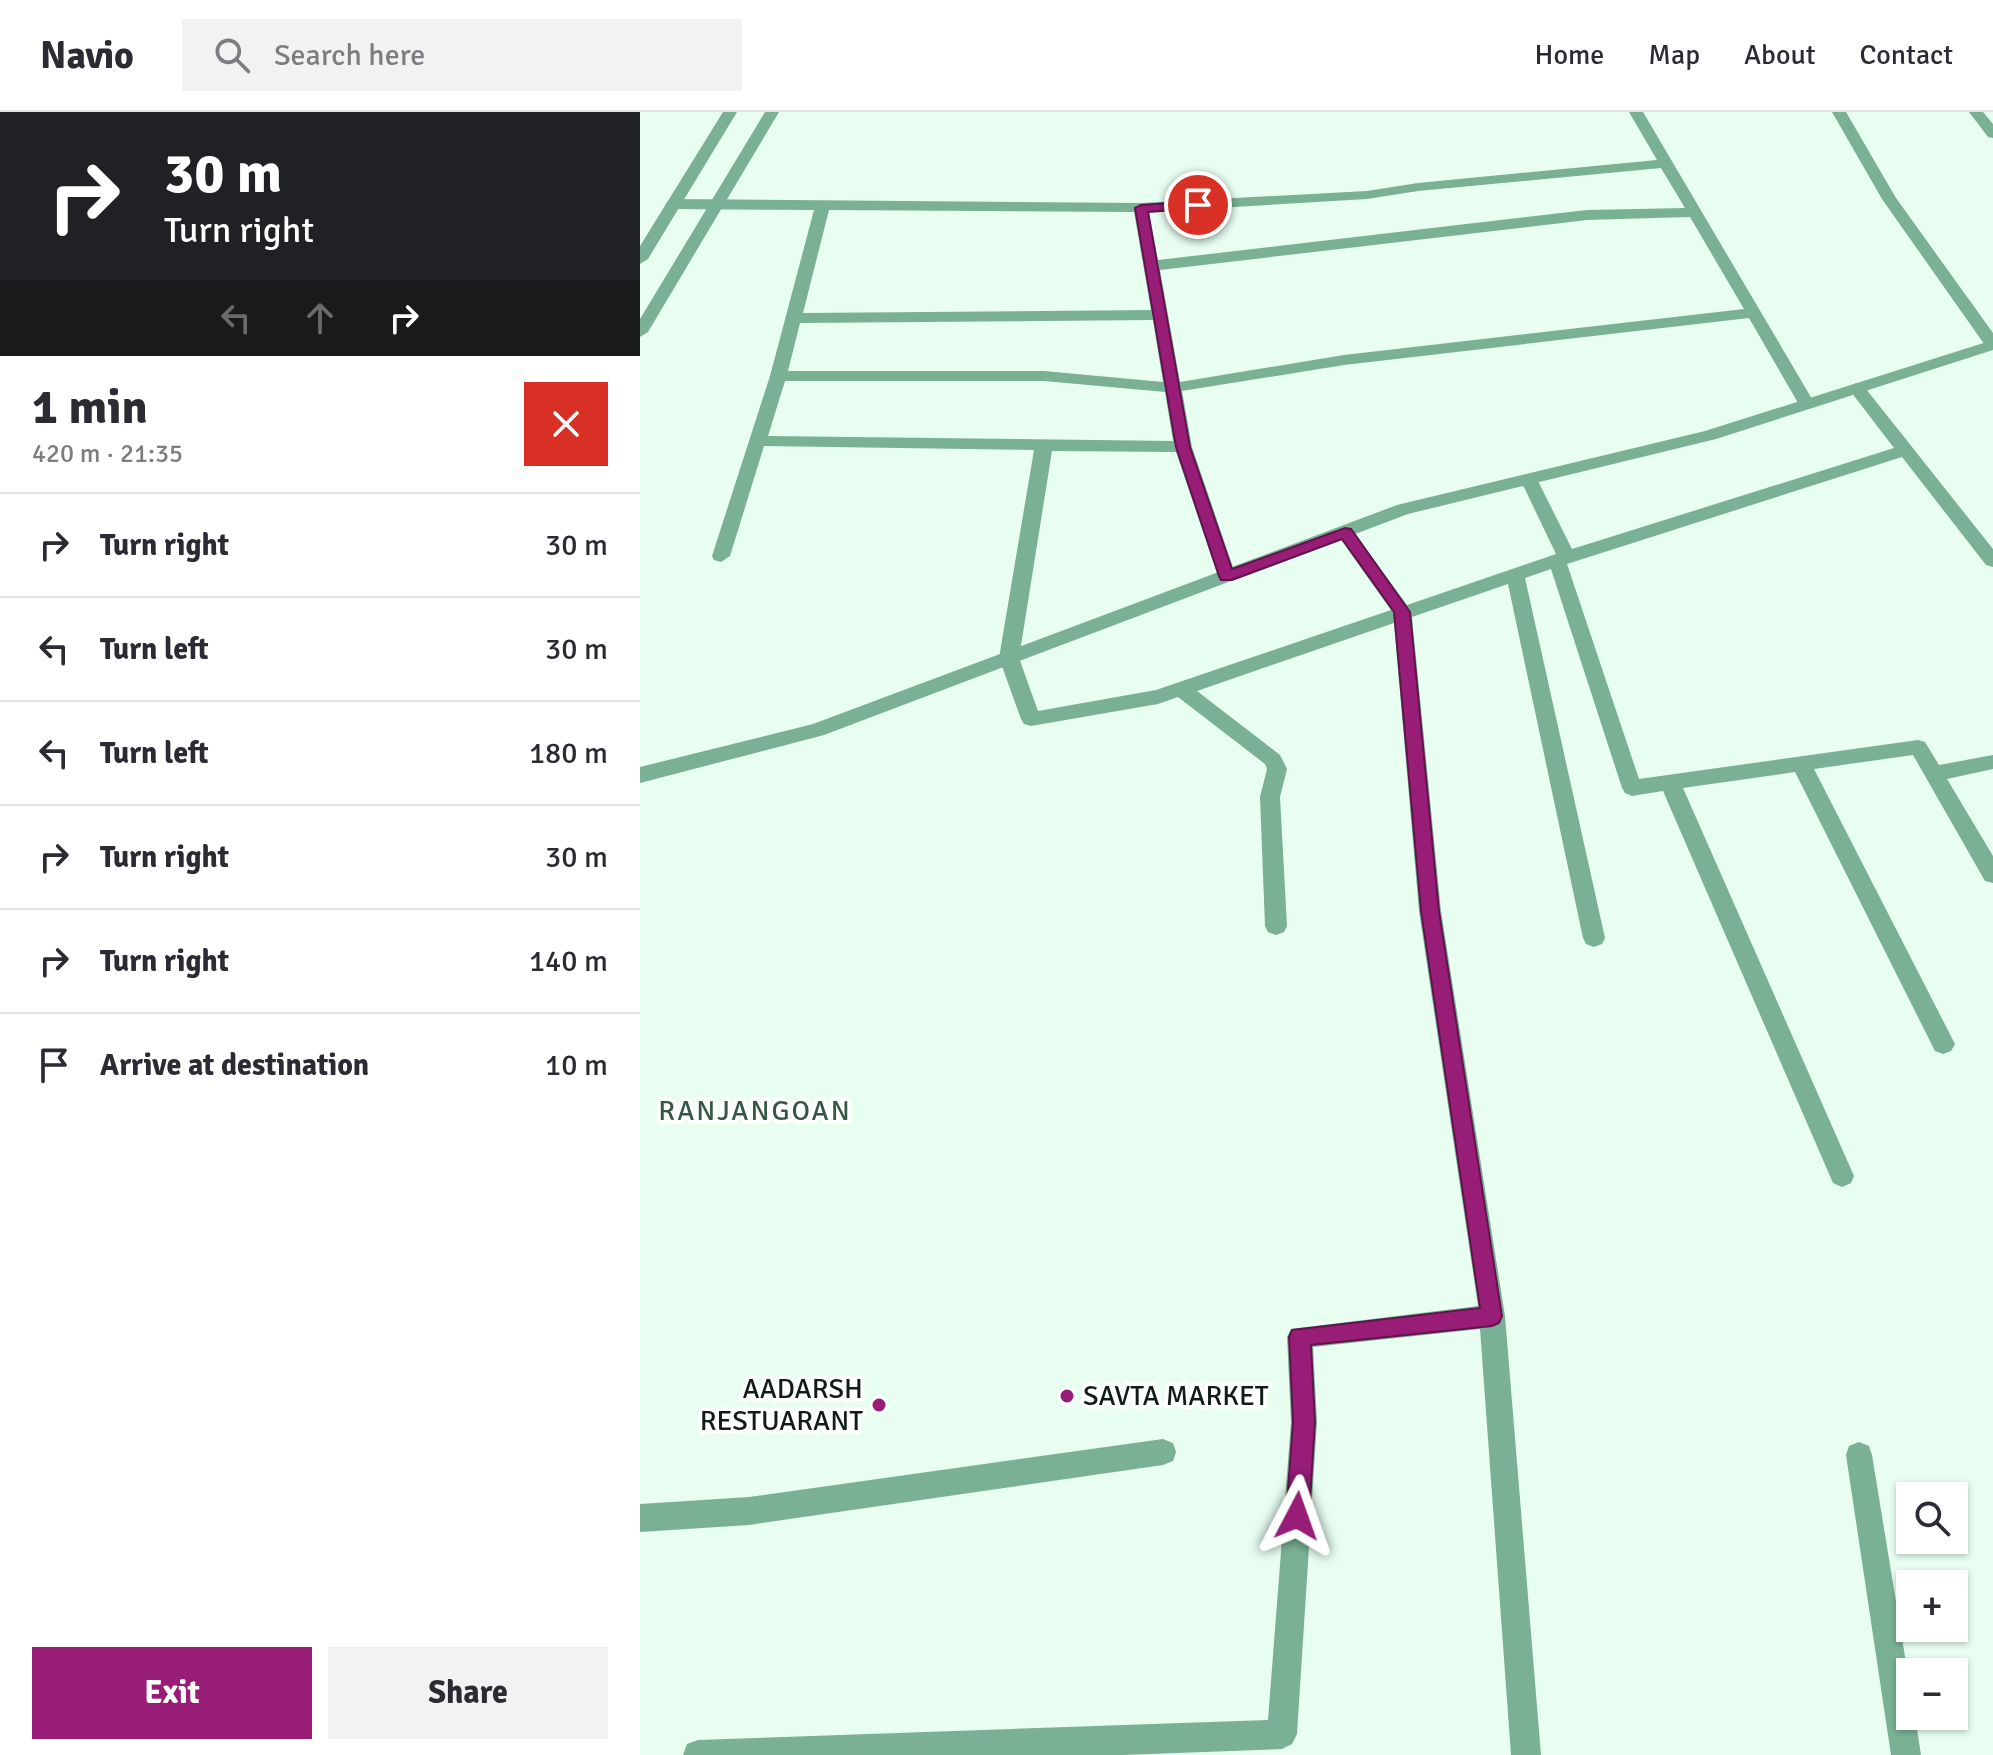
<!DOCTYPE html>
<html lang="en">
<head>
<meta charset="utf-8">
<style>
	:root { --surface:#fff; --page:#f2f2f3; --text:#2b2b33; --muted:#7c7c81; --line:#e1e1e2; --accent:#971d77 }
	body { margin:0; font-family:Signika,sans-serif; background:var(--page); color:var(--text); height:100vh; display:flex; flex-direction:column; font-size:30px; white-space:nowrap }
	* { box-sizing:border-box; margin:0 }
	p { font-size:26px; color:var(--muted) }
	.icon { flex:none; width:44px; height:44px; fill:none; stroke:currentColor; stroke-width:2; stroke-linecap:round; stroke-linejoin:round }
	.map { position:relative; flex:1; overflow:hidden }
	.side { display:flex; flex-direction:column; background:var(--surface); width:640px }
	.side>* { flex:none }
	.top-card { background:#202124; color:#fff; overflow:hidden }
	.controls { position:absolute; left:1256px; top:1370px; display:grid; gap:16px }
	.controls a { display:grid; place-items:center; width:72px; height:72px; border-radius:0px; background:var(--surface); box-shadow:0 2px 6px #0004; font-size:40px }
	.pin { position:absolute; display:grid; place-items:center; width:68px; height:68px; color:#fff; margin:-34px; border:4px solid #fff; border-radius:50%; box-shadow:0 2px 8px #0007 }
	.me { position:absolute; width:88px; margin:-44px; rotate:4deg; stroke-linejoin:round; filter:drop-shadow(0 0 6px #0008) }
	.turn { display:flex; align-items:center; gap:28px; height:168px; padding:0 32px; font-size:36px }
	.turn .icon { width:104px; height:104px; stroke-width:2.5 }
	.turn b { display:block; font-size:56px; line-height:68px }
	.lanes { display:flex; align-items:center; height:76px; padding:0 32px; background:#0003; justify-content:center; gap:40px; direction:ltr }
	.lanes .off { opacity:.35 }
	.round { display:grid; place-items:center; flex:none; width:84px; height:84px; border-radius:0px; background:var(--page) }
	.headline { display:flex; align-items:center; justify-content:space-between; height:136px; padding:0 32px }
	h1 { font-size:48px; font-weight:700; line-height:60px }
	.primary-button { display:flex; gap:16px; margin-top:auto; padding:16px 32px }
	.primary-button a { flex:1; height:92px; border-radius:0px; background:var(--accent); color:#fff; font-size:32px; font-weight:700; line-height:92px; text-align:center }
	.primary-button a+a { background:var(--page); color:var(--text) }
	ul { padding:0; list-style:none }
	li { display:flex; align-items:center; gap:24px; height:104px; padding:0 32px; border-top:2px solid var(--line) }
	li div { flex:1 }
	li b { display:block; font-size:30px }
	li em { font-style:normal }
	header { display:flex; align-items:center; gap:48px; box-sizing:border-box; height:112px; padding:0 40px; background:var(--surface); border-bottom:2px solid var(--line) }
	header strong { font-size:38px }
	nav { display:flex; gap:44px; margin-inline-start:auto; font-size:28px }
	.search { width:560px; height:72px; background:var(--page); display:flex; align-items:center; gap:20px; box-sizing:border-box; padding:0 28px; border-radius:0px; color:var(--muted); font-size:30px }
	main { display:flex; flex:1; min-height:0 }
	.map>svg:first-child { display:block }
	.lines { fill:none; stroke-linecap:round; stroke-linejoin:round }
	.minor { fill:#7ab195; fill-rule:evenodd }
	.tertiary { fill:#7ab195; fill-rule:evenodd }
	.route { fill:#971d77; stroke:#62134d; stroke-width:2 }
	.poi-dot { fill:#971d77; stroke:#fff; stroke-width:3 }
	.labels { text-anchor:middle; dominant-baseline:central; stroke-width:8; stroke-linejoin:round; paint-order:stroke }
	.quarter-label { font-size:28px; letter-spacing:2px; fill:#355746; stroke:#fff }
	.near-poi-label { font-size:28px; fill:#0f1d16; stroke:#fff; text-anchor:end }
</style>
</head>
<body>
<header>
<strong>Navio</strong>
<div class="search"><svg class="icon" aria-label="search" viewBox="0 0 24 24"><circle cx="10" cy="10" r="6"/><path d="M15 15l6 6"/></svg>Search here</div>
<nav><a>Home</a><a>Map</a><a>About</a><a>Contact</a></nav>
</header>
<main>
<section class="side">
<div class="top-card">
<div class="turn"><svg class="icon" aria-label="right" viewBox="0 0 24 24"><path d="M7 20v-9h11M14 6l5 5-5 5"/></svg><div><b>30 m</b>Turn right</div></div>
<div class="lanes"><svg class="icon off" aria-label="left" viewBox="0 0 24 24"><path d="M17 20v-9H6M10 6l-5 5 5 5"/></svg><svg class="icon off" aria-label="ahead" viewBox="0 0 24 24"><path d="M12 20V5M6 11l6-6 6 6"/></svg><svg class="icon" aria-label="right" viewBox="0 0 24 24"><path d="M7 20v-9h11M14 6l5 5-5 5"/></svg></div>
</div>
<div class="headline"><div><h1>1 min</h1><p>420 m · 21:35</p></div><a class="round" style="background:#d93025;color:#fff"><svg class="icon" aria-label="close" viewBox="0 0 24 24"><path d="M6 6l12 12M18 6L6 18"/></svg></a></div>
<ul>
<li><svg class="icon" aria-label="right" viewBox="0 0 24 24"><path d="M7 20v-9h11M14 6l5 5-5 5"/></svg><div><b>Turn right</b></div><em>30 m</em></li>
<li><svg class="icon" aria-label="left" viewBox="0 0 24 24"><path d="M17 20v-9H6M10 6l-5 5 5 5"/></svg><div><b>Turn left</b></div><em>30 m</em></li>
<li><svg class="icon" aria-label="left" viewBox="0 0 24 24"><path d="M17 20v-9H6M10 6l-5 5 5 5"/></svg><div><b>Turn left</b></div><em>180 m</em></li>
<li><svg class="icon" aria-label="right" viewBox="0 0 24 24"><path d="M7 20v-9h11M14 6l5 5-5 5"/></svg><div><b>Turn right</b></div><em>30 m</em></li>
<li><svg class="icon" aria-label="right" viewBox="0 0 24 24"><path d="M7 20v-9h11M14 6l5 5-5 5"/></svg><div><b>Turn right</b></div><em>140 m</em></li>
<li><svg class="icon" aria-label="arrive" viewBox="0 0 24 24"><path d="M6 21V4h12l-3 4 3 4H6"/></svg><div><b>Arrive at destination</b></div><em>10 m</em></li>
</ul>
<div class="primary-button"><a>Exit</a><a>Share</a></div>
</section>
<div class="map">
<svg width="1353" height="1643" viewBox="0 0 1353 1643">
	<rect width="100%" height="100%" fill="#e7fef1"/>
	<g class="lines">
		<g class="minor">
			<path d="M989,0H1003L1175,292L1173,296H1161L1109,206L704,253L542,279L552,335L596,464L587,470L578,464L536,340L412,339L379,546L398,599L516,578L751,498L699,425L696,421L699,417H711L767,493L916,442L880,367L883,363H895L932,437L1254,336L1208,276L1216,271L1222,272L1353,437V455L1346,453L1262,345L927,452L999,667L1278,628L1285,630L1299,653L1353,643V657L1307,667L1353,744V771L1345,769L1273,643L1174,657L1315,932L1311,939L1303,942L1295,939L1155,660L1043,676L1214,1064L1211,1071L1202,1075L1193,1071L1023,679L992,684L985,681L982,676L911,457L885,466L965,826L962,832L954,835L946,832L943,826L868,472L772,505L801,799L865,1204L901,1643H871L840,1217L673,1235L677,1310L657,1622L652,1632L642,1637L483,1643H43L47,1632L58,1628L628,1608L651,1310L647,1225L651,1217L838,1194L779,799L754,511L557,579L640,643L647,657L640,685L647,814L644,820L636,823L628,820L625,814L620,685L627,657L625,652L538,585L518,592L391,614L384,612L381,607L359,546L394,338L124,334L90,444L81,450L74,448L72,444L130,264L174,98L33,97L25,92L33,87L501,91L727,79L778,71L1017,48ZM1021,56L1045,96L947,98L518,148L509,100L727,87L778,79ZM189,98L494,100L511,198L163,201ZM1050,105L1104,197L704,243L540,270L520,158L947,108ZM513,208L523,270L404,259H148L160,211ZM145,269H404L525,280L533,329L128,324Z"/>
			<path d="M1192,0H1206L1256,86L1353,221V238L1347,236L1242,87Z"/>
			<path d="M1329,0H1343L1353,12V26L1348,25Z"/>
			<path d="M523,1327L533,1331L536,1340L533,1349L523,1353L109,1413L0,1420V1392L109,1385Z"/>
			<path d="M1219,1330L1229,1334L1232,1343L1270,1575V1604H1275L1281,1643H1251L1206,1343L1209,1334Z"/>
		</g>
		<g class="tertiary">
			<path d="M83,0H97L8,147L0,152V134Z"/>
			<path d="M125,0H139L8,220L0,225V207Z"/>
			<path d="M1353,228V238L1076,327L768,402L184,623L0,671V655L173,612L757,393L1065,319Z"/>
		</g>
	</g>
	<path class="route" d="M558,89L562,91V96L508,100L550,335L592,457L705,416L711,417L770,500L799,799L862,1204L859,1211L852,1214L671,1233L675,1310L669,1404L665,1412L657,1415L649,1412L646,1404L653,1310L649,1225L652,1218L840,1196L781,799L754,500L702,427L592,468H581L579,464L536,335L495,96L501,93Z"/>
	<g class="poi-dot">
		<circle cx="427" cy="1284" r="8"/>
		<circle cx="239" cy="1293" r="8"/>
	</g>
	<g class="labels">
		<g class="quarter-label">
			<text x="115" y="999">RANJANGOAN</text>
		</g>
		<g class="near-poi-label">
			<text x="223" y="1277">AADARSH<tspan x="223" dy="32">RESTUARANT</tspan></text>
			<text x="443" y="1284" text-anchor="start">SAVTA MARKET</text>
		</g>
	</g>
</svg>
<div class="controls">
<a><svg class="icon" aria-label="search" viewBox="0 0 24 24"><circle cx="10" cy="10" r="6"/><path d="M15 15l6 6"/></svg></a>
<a>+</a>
<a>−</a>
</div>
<div class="pin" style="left:558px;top:93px;background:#d93025"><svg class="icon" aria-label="arrive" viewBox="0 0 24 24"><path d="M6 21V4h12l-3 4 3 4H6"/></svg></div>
<svg class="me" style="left:657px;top:1404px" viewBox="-20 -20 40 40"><path d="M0-17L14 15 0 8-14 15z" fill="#971d77" stroke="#fff" stroke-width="4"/></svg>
</div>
</main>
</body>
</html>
